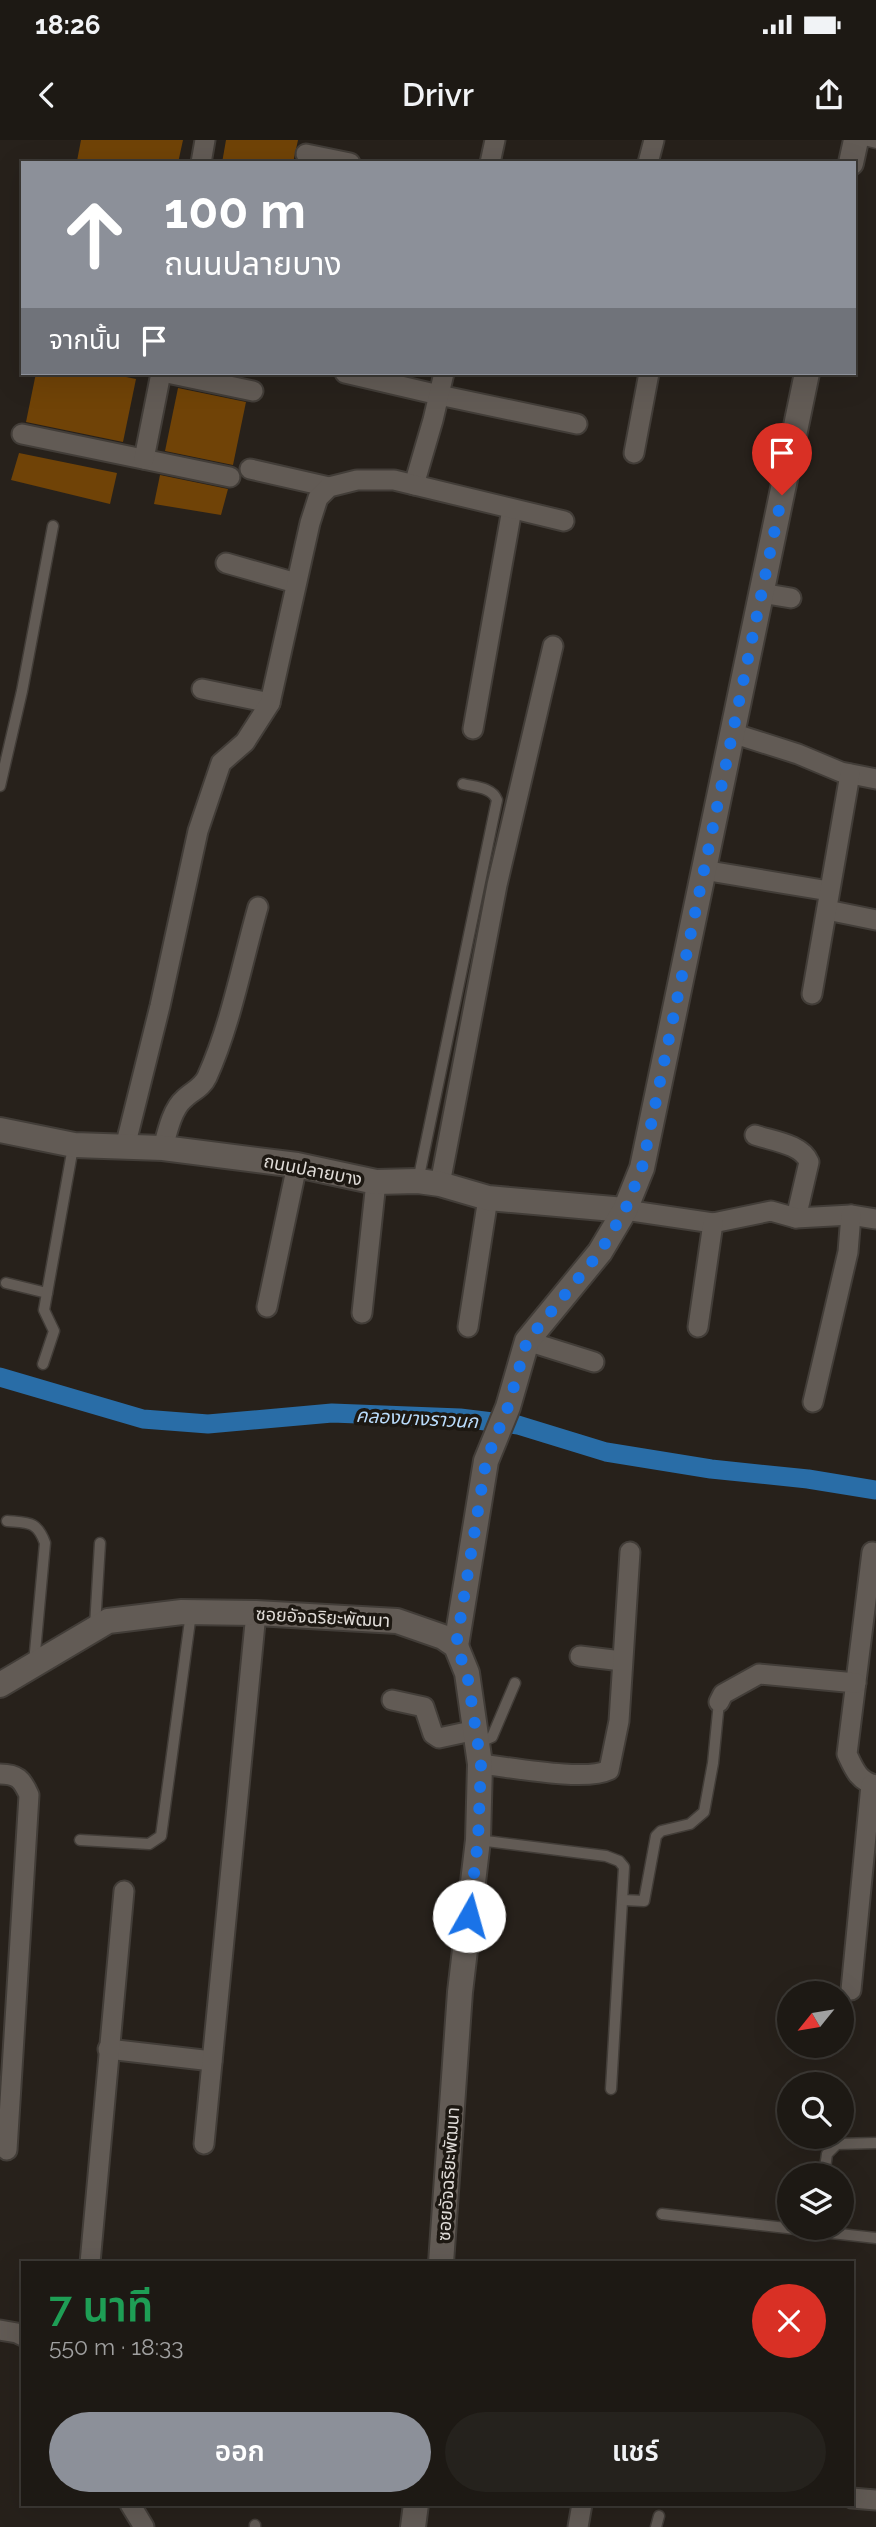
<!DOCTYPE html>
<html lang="th">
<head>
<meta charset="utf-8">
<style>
	:root { --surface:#1d1914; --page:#25221d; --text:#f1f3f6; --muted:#a0a0a0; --line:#3b3834; --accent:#8c9099 }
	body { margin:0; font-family:Raleway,"Noto Sans Thai",sans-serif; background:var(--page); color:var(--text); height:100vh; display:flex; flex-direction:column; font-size:26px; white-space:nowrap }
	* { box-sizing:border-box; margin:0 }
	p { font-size:23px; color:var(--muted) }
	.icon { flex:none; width:38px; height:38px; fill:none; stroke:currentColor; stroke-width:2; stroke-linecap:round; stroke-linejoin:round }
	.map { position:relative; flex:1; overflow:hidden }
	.sheet { position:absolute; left:21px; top:2121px; width:833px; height:245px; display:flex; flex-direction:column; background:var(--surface); border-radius:0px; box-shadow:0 7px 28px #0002,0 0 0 2px var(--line) }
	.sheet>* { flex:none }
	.top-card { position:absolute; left:21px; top:21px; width:835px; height:214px; border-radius:0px; box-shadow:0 7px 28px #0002,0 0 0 2px var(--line); background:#8c9099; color:#fff; overflow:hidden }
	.needle { width:46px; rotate:240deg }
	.buttons { position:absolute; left:777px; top:1841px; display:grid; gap:14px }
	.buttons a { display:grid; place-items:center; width:77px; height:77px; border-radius:50%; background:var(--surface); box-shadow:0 7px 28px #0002,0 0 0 2px var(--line); font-size:35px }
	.pin { position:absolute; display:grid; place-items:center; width:60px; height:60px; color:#fff; margin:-72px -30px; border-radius:50% 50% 50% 0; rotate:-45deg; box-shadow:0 0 7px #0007 }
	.pin .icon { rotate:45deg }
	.me { position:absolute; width:77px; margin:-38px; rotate:7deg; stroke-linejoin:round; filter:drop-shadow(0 0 5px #0008) }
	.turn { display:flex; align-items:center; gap:24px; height:147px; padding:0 28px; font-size:32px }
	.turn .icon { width:91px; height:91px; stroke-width:2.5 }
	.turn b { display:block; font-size:49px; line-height:60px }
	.then { display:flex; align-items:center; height:66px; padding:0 28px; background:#0003; gap:14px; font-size:26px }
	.round { display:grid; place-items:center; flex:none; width:74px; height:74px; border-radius:37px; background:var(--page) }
	.overview { display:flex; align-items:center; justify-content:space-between; height:119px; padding:0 28px }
	h1 { font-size:42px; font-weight:600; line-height:52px; color:#1e9e55 }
	.cta { display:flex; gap:14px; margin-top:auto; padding:14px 28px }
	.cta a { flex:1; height:80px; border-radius:42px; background:var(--accent); color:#fff; font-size:28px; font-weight:600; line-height:80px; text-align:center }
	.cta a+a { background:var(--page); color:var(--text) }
	.status { display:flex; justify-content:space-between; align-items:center; height:49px; padding:0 35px; background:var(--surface); direction:ltr }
	.status svg { height:19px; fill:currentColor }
	header { display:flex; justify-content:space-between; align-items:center; height:91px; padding:0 28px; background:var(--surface); font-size:32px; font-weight:600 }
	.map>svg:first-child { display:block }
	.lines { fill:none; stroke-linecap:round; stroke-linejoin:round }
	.canal { stroke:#296da7; stroke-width:19 }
	.building { fill:#704307 }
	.service-casing { stroke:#423d38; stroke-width:13 }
	.minor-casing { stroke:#423d38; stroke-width:23 }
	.tertiary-casing { stroke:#423d38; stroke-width:28 }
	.service { stroke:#625b55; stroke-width:10 }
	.minor { stroke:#625b55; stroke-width:19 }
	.tertiary { stroke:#625b55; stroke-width:24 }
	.route { stroke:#1a73e8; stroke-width:12; stroke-dasharray:0 21.6 }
	.labels { text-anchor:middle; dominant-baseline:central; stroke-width:7; stroke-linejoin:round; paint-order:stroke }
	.street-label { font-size:18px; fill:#e0dcd8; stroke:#1d1812 }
	.water-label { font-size:19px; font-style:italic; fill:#badcfc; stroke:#1d1812 }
</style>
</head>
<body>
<div class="status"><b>18:26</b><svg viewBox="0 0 49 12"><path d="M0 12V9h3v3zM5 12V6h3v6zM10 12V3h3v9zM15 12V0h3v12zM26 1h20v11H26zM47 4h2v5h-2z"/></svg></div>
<header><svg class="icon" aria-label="back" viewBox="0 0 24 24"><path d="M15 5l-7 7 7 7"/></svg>Drivr<svg class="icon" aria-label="share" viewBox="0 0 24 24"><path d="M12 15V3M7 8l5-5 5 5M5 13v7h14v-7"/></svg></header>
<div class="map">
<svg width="876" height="2387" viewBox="0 0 876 2387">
	<rect width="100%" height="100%" fill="#27211b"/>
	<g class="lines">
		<path class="canal" d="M0,1237L143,1279L208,1284L332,1273L460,1278L518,1285L606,1312L711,1329L808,1339L876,1350"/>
	</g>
	<g class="building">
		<path d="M81,0H183L178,23L77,21Z"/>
		<path d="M226,0H298L293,23H222Z"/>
		<path d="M36,233H107L136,239L123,302L26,282Z"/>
		<path d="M178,248L246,262L233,325L165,311Z"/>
		<path d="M19,313L117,333L110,364L11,340Z"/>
		<path d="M160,335L228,349L221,375L154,364Z"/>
	</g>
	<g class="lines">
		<defs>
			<g id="service">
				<path d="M864,0L876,3"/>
				<path d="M0,646L22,551L53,386"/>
				<path d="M418,1041L497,660C492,647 474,647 463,644"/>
				<path d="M6,1143L47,1153"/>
				<path d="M43,1224L54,1191L44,1170L73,1007"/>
				<path d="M7,1381C29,1383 37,1381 45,1403L34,1523"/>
				<path d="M95,1486L100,1403"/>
				<path d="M478,1603L492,1597L515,1543"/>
				<path d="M80,1700L149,1704L161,1696L191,1473"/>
				<path d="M478,1700L606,1716L619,1721L624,1727L611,1949"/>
				<path d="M623,1760L644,1761L656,1696L661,1691L690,1684L704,1672L713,1623L719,1562"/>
				<path d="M824,2035L827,2014L837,2004L876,2003"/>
				<path d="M662,2074L876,2098"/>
				<path d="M255,2387V2385"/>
				<path d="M656,2387L659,2376"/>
			</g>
			<g id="minor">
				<path d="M306,14L350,23"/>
				<path d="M201,23L205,0"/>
				<path d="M490,23L495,0"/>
				<path d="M648,23L654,0"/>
				<path d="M167,233L253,251"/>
				<path d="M345,233L439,255L577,284"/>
				<path d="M22,294L230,337"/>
				<path d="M634,313L649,233"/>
				<path d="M144,319L161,233"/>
				<path d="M250,329L329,347"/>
				<path d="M414,345L433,280L444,233"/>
				<path d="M226,423L296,443"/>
				<path d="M761,453L791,458"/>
				<path d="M202,549L270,563"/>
				<path d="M473,589L512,369"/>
				<path d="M732,593L798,614L841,632L876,639"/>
				<path d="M703,730L829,751"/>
				<path d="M827,770L876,780"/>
				<path d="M812,854L850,634"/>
				<path d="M755,995C772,1001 802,1004 809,1022L796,1078"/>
				<path d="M125,1007L160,866L198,691L221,623L245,602L270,563L310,383L318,358L329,347L357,340H394L564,381"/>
				<path d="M163,1008C167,993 172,969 184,959C192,951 202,948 207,937C231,884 242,823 258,767"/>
				<path d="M440,1044L497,745L553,506"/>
				<path d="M625,1070L713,1083L771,1071L796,1078L851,1075L876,1079"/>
				<path d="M267,1167L297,1025"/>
				<path d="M362,1173L376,1042"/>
				<path d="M468,1187L488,1058"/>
				<path d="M698,1187L713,1083"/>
				<path d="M527,1201L594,1222"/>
				<path d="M813,1262L848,1112L851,1075"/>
				<path d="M872,1412L847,1614C854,1629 859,1642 876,1645"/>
				<path d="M580,1516L622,1521"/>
				<path d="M392,1560L424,1567L433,1594L439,1598L476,1590"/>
				<path d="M719,1562L723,1554L759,1534L856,1543"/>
				<path d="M480,1624C510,1627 585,1642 609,1630L619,1581L630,1412"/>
				<path d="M0,1634C17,1634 22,1639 29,1655L7,2010"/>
				<path d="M851,1850L871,1645"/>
				<path d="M108,1909L212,1921"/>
				<path d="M204,2004L256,1473"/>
				<path d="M90,2123L124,1751"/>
				<path d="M0,2190L17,2193L23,2196"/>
				<path d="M852,2358L876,2360"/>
				<path d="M130,2364L144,2387"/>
				<path d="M578,2387L582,2364"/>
			</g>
			<g id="tertiary">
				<path d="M851,23L856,0"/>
				<path d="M0,990L74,1005L163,1008L297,1025L376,1042L418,1041L440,1044L488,1058L625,1070"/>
				<path d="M456,1506L486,1321L508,1267L527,1201L600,1112L625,1070L642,1028L807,233"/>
				<path d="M0,1545L108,1481L182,1472L256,1473L397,1481L443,1497L456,1506L467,1533L480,1624L478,1700L460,1852L441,2123"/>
				<path d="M413,2387L416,2364"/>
			</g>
		</defs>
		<use href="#service" class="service-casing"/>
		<use href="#minor" class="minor-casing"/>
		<use href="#tertiary" class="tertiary-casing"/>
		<use href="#service" class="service"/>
		<use href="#minor" class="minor"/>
		<use href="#tertiary" class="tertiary"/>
	</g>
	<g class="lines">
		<path class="route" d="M469,1776L478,1700L481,1624L467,1533L456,1506L486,1321L508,1267L527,1201L600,1112L625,1070L642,1028L782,355"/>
	</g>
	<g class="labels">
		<g class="street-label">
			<text transform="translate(313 1030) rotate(11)">ถนนปลายบาง</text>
			<text transform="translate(323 1477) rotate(3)">ซอยอัจฉริยะพัฒนา</text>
			<text transform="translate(448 2034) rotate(-86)">ซอยอัจฉริยะพัฒนา</text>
		</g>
		<g class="water-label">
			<text transform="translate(417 1278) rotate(3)">คลองบางราวนก</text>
		</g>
	</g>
</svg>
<div class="buttons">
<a><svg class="needle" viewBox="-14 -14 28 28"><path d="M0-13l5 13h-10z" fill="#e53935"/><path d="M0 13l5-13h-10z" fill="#a0a0a0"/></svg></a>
<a><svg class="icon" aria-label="search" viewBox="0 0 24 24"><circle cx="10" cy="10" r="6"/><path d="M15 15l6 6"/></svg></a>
<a><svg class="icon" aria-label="layers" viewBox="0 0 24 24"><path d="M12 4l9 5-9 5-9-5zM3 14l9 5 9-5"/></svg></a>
</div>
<div class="pin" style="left:782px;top:355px;background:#d93025"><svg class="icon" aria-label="arrive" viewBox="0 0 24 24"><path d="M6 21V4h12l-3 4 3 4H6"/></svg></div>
<svg class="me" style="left:469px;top:1776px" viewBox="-20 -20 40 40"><circle r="19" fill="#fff"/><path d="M0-13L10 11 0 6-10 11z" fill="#1a73e8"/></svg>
<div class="top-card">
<div class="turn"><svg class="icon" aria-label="ahead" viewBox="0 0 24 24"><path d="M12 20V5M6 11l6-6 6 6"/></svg><div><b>100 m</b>ถนนปลายบาง</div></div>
<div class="then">จากนั้น<svg class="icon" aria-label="arrive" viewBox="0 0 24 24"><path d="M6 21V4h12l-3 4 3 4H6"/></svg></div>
</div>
<section class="sheet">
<div class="overview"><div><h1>7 นาที</h1><p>550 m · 18:33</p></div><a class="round" style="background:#d93025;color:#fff"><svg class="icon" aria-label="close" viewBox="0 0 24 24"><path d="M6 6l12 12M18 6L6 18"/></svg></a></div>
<div class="cta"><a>ออก</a><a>แชร์</a></div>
</section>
</div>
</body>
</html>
